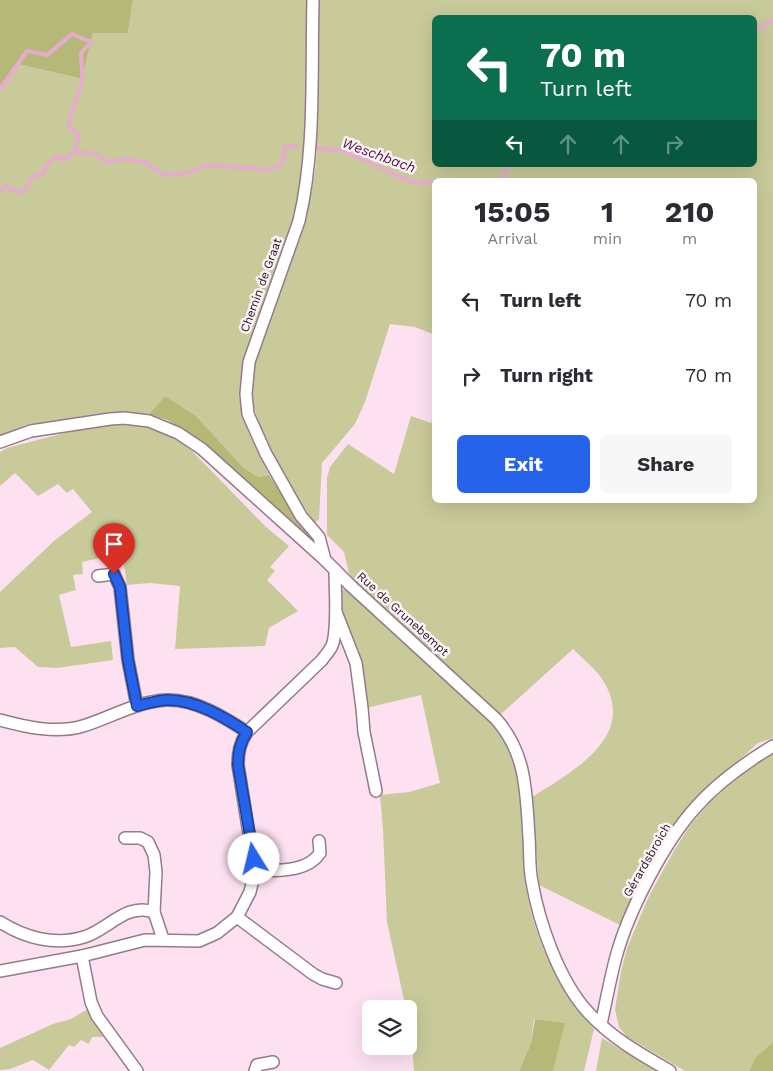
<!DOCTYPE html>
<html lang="en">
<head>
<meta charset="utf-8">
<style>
	:root { --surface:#fff; --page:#f7f7f7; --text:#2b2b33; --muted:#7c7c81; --accent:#2563eb }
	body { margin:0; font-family:"Work Sans",sans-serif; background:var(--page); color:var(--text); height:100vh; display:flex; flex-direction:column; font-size:19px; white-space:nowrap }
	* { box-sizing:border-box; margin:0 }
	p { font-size:16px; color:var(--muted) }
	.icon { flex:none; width:28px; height:28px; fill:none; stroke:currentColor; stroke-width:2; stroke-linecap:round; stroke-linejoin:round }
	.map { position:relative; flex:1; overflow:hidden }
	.sheet { position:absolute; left:432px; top:178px; width:325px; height:325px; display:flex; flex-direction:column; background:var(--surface); border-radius:8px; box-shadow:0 5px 20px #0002 }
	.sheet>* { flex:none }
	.banner { position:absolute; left:432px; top:15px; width:325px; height:152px; border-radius:8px; box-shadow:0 5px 20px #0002; background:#0b6e4f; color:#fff; overflow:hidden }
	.fabs { position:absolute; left:362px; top:1000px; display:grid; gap:10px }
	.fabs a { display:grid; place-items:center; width:55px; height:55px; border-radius:8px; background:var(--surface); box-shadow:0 5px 20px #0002; font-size:25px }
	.pin { position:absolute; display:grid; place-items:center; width:42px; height:42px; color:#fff; margin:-51px -21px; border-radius:50% 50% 50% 0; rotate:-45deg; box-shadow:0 0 5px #0007 }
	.pin .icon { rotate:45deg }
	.me { position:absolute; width:55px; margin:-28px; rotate:351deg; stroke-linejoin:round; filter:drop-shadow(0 0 4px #0008) }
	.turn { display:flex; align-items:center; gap:18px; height:105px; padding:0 25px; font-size:22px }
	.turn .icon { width:65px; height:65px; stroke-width:2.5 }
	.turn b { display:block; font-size:35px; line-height:42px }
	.lanes { display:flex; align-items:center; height:48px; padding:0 25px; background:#0003; justify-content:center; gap:25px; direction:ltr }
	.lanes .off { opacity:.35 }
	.eta { display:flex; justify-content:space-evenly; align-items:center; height:85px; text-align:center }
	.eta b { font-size:30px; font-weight:700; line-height:35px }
	.primary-button { display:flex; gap:10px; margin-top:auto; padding:10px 25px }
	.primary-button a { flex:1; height:58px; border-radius:8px; background:var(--accent); color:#fff; font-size:20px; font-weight:700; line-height:58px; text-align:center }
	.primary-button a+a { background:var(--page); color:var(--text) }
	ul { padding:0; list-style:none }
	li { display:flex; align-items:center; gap:15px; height:75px; padding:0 25px }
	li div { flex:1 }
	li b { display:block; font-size:19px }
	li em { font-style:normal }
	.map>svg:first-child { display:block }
	.green { fill:#c8ca99; fill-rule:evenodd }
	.forest { fill:#b6b877 }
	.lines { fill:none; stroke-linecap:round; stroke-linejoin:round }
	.stream { stroke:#e8abd0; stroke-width:4 }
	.minor-casing { stroke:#947b8a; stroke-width:14 }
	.minor { stroke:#fff; stroke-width:11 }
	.route-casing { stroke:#184099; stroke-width:12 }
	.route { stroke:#2563eb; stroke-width:9 }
	.labels { text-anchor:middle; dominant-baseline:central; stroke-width:5; stroke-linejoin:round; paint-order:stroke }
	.street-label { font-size:12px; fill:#21181e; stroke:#fff3fa }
	.water-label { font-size:14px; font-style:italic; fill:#530d3f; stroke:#fff3fa }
</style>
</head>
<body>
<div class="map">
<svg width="773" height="1071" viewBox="0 0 773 1071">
	<rect width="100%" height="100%" fill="#fde1f1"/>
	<g class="green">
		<path d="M133,0H309L304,162L300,193L292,225L243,364L239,397L248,431L269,475L258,477L244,468L195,415L165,396L149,414L131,413L96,414L25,426L0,436V89L18,64L82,79L93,33H128Z"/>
		<path d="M318,0H773V738L758,743L692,803L645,875L620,925L539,885L532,797C571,772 637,738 604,682C597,670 583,659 573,649L500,715L359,586L349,573L344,552L327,535V478L330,467L348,444L394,474L411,416L431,423L435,411V500H755V180H435V335L415,327L390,324L365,402L355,424L322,463L319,519L315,523C292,492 256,433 252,395C249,371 261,341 269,318C285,273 306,225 314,178C319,150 316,122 316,95C315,63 317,31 318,0ZM435,18H755V165H435Z"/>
		<path d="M111,424C146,424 165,429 193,452L266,527L289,546L270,567L275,571L267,580L298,611L269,628L265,646L175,649L180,586L150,583L127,585L122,553L82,562L83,574L73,575L76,590L59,595L71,647L111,641L113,660L57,668L38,667L15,647L0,648V592L55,540L92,512L73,489L67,493L58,484L38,496L15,473L0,486V452L7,448L72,431Z"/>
		<path d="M345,589C374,615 403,641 432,667C458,691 503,726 514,760C526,795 521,836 524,873C530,930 555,986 594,1029L584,1071H553L564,1023L534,1019L531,1043L519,1071H414L409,1009H406L387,922L383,829L380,795L409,792L440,783L421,695L366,708L340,606V590Z"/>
		<path d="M773,752V1042L755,1058L749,1071H685L627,1037L619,1027L615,1009L621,972L627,948L649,896L675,849L689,827L709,803L752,764Z"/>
		<path d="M88,1009L104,1037H92L89,1044L81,1040L74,1047L69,1045L49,1070L33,1060L10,1069L0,1070V1048L53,1024L71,1019Z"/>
		<path d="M602,1038L656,1071H596Z"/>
	</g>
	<g class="forest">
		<path d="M0,0H133L128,33H93L82,79L18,64L0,89Z"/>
		<path d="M165,396L195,415L244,468L258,477L269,475L311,537L307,538L180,427L167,420L149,414Z"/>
		<path d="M535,1019L565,1023L553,1071H519L531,1043Z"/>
		<path d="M773,1042V1071H749L755,1058Z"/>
	</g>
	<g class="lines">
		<g class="stream">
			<path d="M755,31L773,20"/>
			<path d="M0,89L27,51L47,55L72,34L91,42L81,53C81,62 83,73 82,82C78,98 69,111 69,128L79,135L74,152"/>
			<path d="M315,148L344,151L409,181L435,183"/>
			<path d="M501,180L509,165"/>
			<path d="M0,191L5,186L18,192L25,191L32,176L42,175L46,166L56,156L64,160L74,152L94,153L107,162L124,159L145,162L165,175L186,173L208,165L270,170L282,164L285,147L297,146"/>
		</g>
		<defs>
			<g id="minor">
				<path d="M313,0C311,73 316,149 299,221L249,362L246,394L248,414L266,454L301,516L319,537L325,560"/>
				<path d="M0,442L31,431L110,419L124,418L149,421L178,433L202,449L325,560L351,586L496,719C527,754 526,793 529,837C530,852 529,868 532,882C539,923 559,980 587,1011C610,1037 640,1054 670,1071"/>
				<path d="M98,576L114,574L120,587L128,660L137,706"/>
				<path d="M336,612L356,663L362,708L364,732L376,791"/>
				<path d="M0,720C26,727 56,734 83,726C110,718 137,701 167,700C195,699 224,717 247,732"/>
				<path d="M125,838H140L148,842L154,855L156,872L154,912L163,939"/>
				<path d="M255,871C276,870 307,873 320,853L319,841"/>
				<path d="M237,917L313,974L322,979L336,983"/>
				<path d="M0,922C25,938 55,946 84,937C108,930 126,902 154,912"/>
				<path d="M82,956L91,1002L97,1016L137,1071"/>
				<path d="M0,971L82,956L145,940L199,941L217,933L237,917L250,892L255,871L238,765C238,752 240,743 247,732L322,660C326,654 331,650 333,643C338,623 335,592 335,570"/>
				<path d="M601,1024C606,1002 610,979 616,957C628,912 664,842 696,807C718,782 745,763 773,746"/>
				<path d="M255,1071L257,1065L273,1062"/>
			</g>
		</defs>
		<use href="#minor" class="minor-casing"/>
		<use href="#minor" class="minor"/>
	</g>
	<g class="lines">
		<defs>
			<path id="route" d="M114,574L120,587L128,660L137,706C146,704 157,700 168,700C196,700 224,717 247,732C240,743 238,752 238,765L254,859"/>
		</defs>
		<use href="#route" class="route-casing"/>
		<use href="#route" class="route"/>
	</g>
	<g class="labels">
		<g class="street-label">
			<text transform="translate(261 285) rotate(-70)">Chemin de Graat</text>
			<text transform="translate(403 614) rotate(42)">Rue de Grunebempt</text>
			<text transform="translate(647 860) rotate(-60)">Gérardsbroich</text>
		</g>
		<g class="water-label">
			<text transform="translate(379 155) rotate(20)">Weschbach</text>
		</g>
	</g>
</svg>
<div class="fabs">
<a><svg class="icon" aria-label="layers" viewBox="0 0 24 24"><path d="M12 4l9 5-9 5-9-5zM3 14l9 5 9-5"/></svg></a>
</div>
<div class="pin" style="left:114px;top:574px;background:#d93025"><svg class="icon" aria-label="arrive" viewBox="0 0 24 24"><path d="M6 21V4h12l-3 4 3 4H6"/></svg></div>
<svg class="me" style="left:254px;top:859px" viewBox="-20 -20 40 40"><circle r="19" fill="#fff"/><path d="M0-13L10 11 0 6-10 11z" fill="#2563eb"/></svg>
<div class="banner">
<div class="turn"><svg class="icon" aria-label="left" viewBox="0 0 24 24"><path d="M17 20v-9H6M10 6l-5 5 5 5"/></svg><div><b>70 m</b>Turn left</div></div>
<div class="lanes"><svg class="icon" aria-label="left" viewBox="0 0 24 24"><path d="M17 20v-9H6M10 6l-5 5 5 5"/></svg><svg class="icon off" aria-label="ahead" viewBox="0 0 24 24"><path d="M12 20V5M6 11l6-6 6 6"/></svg><svg class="icon off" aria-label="ahead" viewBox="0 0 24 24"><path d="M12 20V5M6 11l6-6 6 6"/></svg><svg class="icon off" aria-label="right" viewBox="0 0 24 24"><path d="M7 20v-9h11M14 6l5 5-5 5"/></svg></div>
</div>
<section class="sheet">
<div class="eta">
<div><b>15:05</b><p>Arrival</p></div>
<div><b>1</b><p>min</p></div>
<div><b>210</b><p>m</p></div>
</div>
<ul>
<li><svg class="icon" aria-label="left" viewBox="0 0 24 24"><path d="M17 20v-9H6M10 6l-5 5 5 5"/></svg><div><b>Turn left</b></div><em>70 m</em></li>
<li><svg class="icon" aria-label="right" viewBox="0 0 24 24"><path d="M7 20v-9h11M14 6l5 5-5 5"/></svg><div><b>Turn right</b></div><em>70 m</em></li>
</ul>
<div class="primary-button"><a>Exit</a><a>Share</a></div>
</section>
</div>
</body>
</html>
